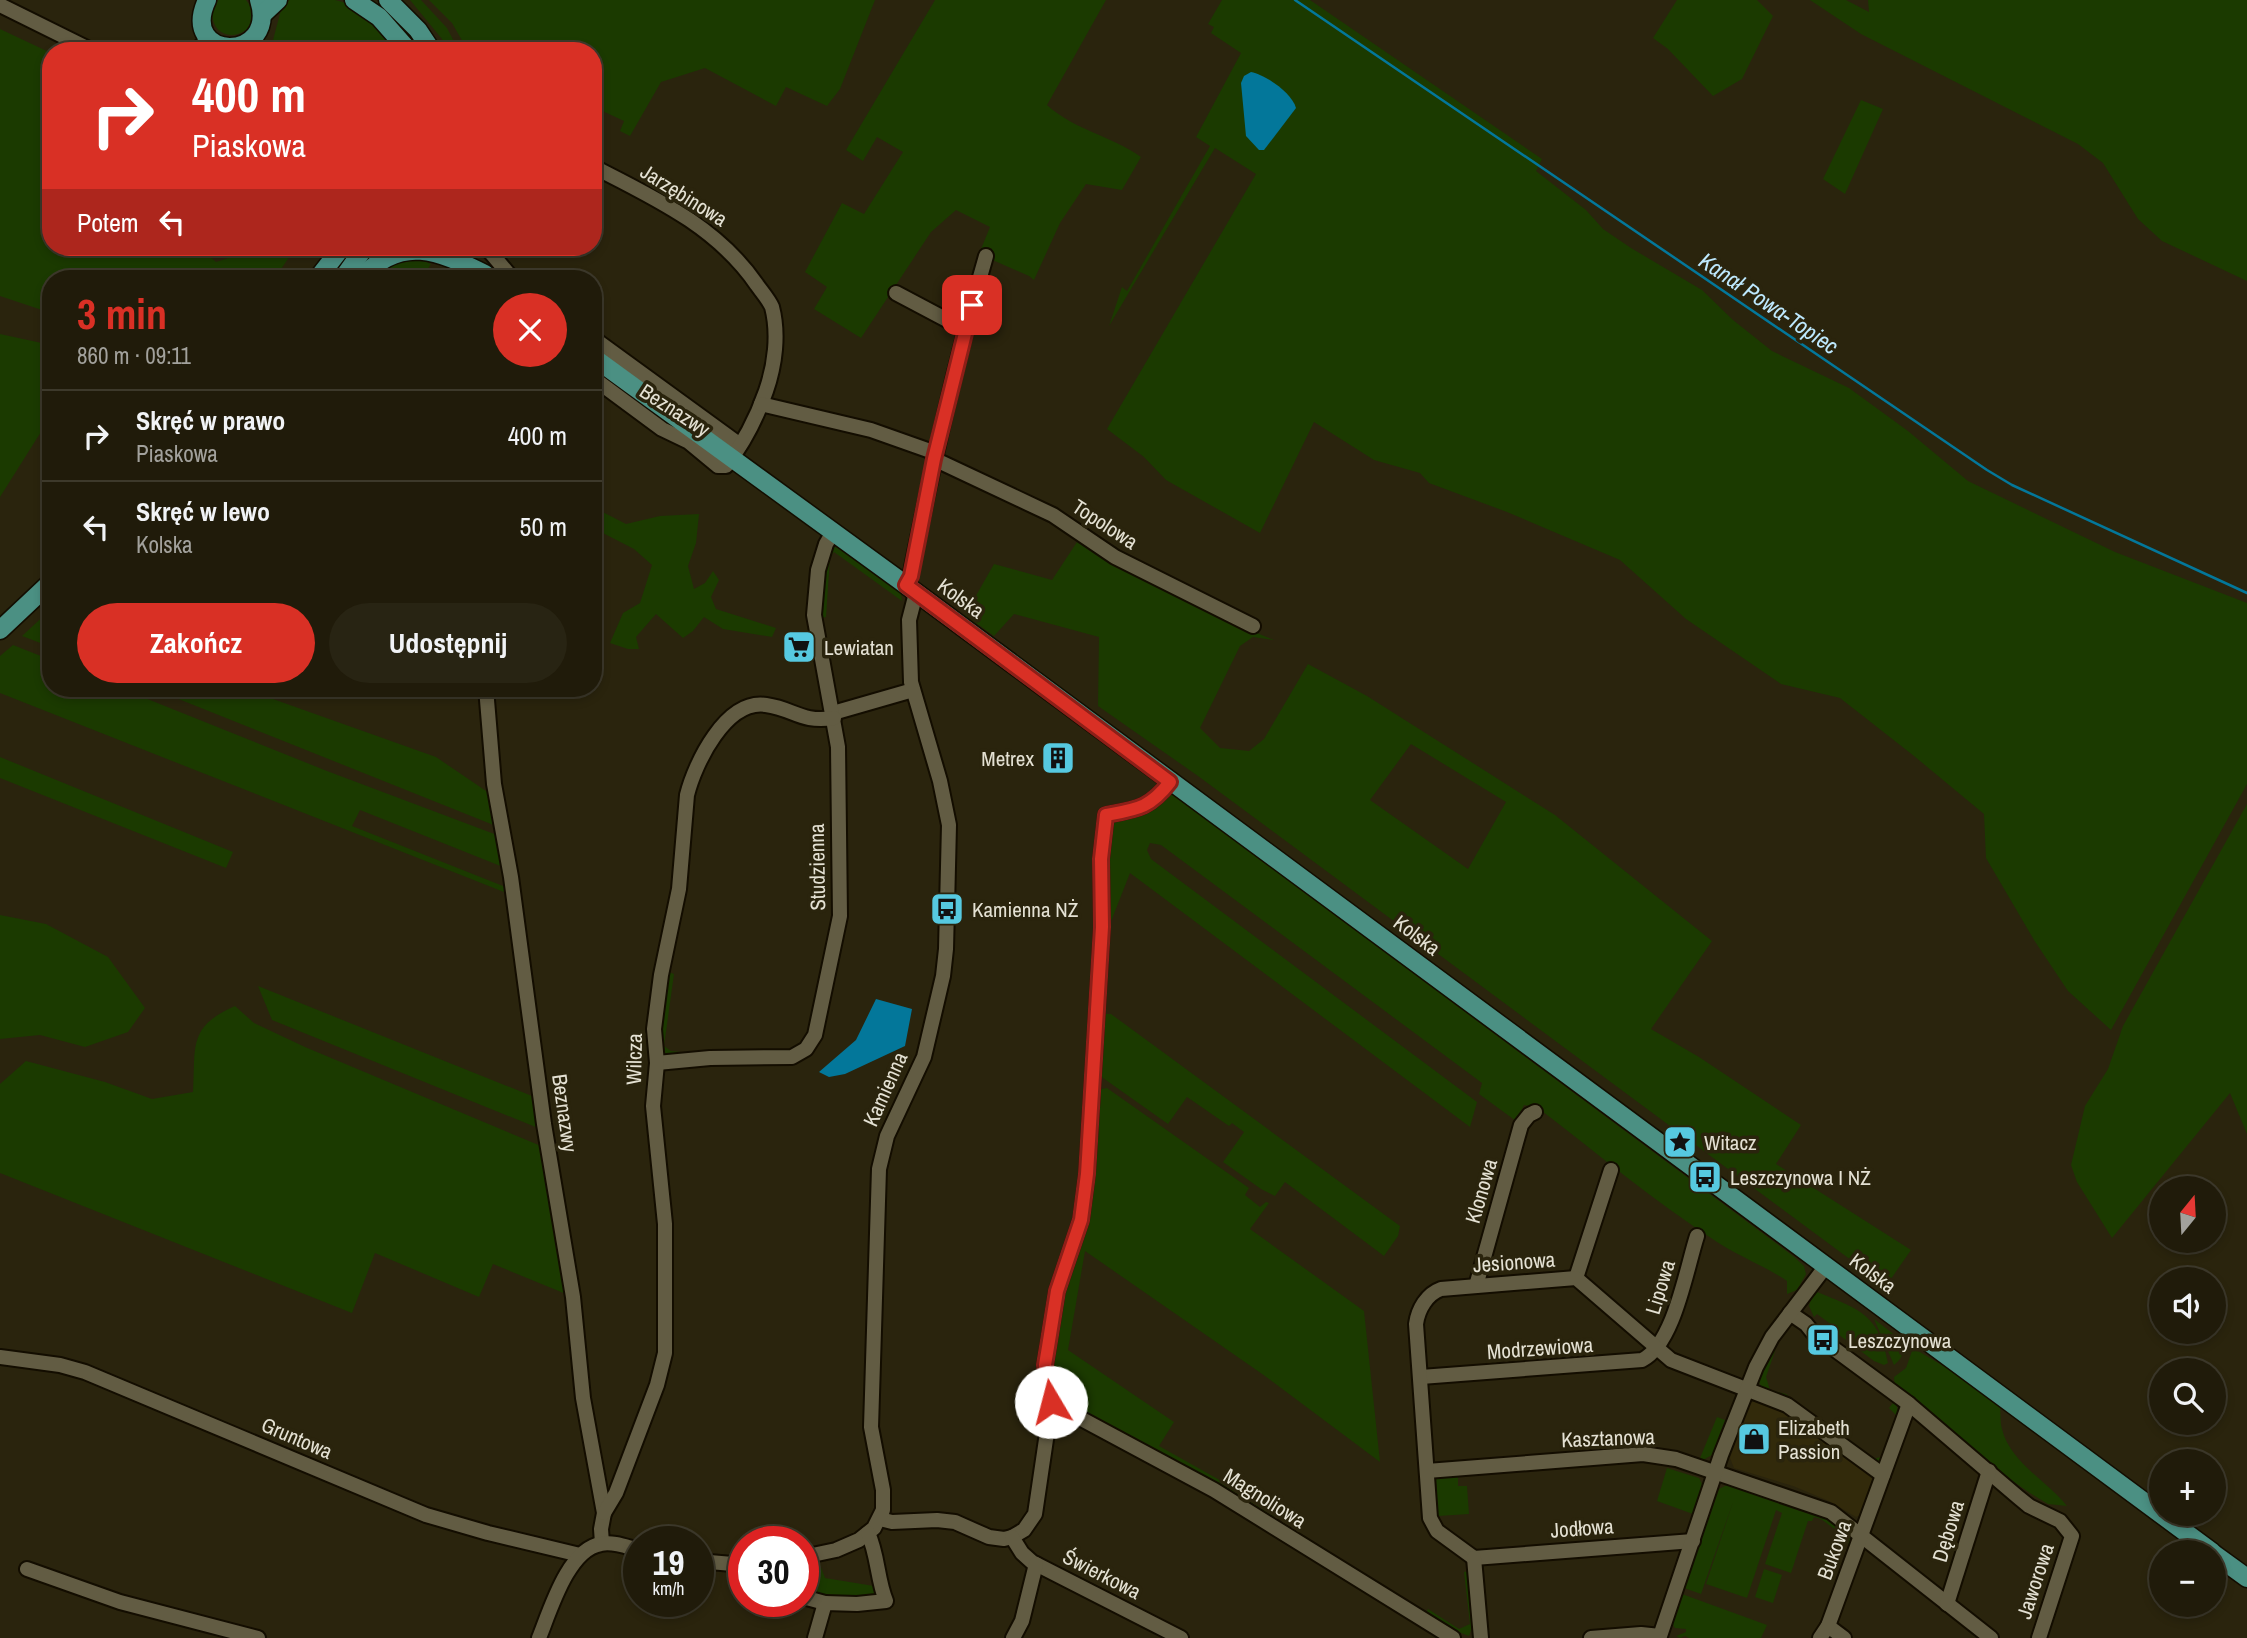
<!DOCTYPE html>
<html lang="pl">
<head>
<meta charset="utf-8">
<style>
	:root { --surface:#201b0a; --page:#282413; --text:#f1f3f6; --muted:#a2a19c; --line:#3d392b; --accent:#d93025 }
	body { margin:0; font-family:"Archivo Narrow",sans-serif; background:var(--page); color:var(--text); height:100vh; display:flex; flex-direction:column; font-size:26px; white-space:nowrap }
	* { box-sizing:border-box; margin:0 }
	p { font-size:23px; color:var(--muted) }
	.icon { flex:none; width:38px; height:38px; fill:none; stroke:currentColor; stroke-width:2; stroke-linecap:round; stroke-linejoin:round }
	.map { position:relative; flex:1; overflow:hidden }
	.details { position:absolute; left:42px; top:270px; width:560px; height:427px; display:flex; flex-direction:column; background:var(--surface); border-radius:28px; box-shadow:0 4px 10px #0003,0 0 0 2px var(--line) }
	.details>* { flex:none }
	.hud { position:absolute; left:42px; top:42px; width:560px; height:214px; border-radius:28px; box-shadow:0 4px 10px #0003,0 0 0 2px var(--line); background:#d93025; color:#fff; overflow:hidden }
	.needle { width:46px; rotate:18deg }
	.controls { position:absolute; left:2149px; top:1176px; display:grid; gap:14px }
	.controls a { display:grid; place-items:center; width:77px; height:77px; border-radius:50%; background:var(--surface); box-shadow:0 4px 10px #0003,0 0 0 2px var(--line); font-size:35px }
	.speed { position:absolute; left:623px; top:1526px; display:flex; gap:14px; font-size:35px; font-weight:700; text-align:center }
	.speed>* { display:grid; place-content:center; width:91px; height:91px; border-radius:50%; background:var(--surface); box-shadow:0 4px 10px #0003,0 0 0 2px var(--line); line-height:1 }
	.speed small { font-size:18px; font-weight:400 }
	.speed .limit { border:10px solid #d22; background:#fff; color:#111 }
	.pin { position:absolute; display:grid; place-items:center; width:60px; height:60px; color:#fff; margin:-30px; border-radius:14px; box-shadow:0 4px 10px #0006 }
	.me { position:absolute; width:77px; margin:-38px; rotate:352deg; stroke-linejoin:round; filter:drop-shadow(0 0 5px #0008) }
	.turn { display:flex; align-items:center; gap:24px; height:147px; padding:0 35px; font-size:32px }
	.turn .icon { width:91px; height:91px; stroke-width:2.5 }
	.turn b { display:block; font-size:49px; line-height:60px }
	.then { display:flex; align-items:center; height:66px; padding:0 35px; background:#0003; gap:14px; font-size:26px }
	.round { display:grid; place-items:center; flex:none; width:74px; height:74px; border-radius:37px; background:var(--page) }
	.headline { display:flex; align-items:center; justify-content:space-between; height:119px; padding:0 35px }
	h1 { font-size:42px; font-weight:700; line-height:52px; color:var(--accent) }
	.primary-button { display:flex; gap:14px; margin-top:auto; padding:14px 35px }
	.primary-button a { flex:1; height:80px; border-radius:42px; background:var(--accent); color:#fff; font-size:28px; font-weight:700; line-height:80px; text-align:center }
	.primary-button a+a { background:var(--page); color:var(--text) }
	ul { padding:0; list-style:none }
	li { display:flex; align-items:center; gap:21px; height:91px; padding:0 35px; border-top:2px solid var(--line) }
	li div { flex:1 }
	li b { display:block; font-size:26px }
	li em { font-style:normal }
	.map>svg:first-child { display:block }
	.built { fill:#322a0b }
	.green { fill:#1b3a00; fill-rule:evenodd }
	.water { fill:#03779a }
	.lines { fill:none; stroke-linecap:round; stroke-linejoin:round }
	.stream { stroke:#03779a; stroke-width:2.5 }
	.minor-casing { stroke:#130d00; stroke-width:18 }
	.major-casing { stroke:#130d00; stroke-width:21 }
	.minor { stroke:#625c43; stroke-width:14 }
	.major { stroke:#4b9083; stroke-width:18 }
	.route-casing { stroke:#8d1f18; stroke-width:18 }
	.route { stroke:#d93025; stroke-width:12 }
	.labels { text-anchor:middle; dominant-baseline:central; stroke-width:7; stroke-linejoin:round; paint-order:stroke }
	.street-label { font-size:21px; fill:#e4e1d3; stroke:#2a240d }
	.poi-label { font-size:21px; fill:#e4e1d3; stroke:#2a240d; text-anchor:start }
	.water-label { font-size:23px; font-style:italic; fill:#bee9fe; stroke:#2a240d }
</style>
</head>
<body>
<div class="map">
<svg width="2247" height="1638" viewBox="0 0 2247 1638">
	<rect width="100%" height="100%" fill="#2a240d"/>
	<path class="built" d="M1755,1401L1783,1411L1873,1479L1862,1514L1856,1517L1829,1501L1793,1486L1734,1468L1730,1458L1747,1404Z"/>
	<g class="green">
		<path d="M218,0H246C254,10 255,20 246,30C230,41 213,33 212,14Z"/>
		<path d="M290,0C304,0 321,0 335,0C362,5 383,31 401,51H279L273,40L281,10L286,6L285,2Z"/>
		<path d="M410,0H421L447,28L459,51H446L442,39Z"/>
		<path d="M429,0H875L840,89L827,106L786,87L776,106L705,68L661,82L630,136L620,131L624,121L596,108L593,109V51H499L502,43L495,40L490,51H468L452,23Z"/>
		<path d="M935,0H1106L1047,105C1076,131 1110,135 1141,157L1122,190L1086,184L1060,223L1034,280L1029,276L979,254L990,227L956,210L931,232L861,338L814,309L827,287L805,272L842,203L864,214L903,152L877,137L863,161L846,150Z"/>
		<path d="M1222,0H1310L1542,159L1536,171L1586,210L1603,229L1631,248L1702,290L1733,320L1772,351L1849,388L1908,431L1968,481L2115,552L2247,603V784L2111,1030L2068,991L2034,940L1986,858L1984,814L1914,756L1840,698L1781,684L1686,619L1620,560L1507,512L1429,483L1420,473L1374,460L1314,422L1260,533L1166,480L1144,457L1107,429L1256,174L1215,148L1109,326L1122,287L1127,291L1210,146L1196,137L1241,53L1211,33L1214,27L1208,24Z"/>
		<path d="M1677,0H1757L1773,16L1742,79L1713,96L1668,49L1653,38Z"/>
		<path d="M1810,0H1846L1869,12L1868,0H2247V281L2162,241L2138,219L2103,163L2078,144L1861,34Z"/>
		<path d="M0,29L51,53V247H199L216,262L232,257L236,247H296L275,278H51V313L0,296Z"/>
		<path d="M1861,100L1883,109L1845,194L1823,179Z"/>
		<path d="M417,258L431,264L422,278H372L394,265Z"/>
		<path d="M0,334L51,345V416L0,497Z"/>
		<path d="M593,507L626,524L660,516L699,514L696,543L688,566L694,589L705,583L713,571L719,580L711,597L716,609L776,628L772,637L723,629L704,617L693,631L683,638L656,614L636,637L639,649H628L610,643L623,613L640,603L652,565L634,549L593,528Z"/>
		<path d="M1077,542C1139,582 1206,612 1274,640L1253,637L1240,646L1200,728L1220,748L1249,751L1264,739L1308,664L1367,696L1555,815L1712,941L1651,1029L1699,1057L1801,1125L1776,1164L1911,1250L1886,1286L1198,776L1098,706L1099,637L1014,614L994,636L965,615L994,564L1052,580ZM1411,744L1506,802L1468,869L1370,800Z"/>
		<path d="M834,547L839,548L901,593L902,601L834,552L830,557L826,617L822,618V622C817,607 822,557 834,547Z"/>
		<path d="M49,611L51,647L22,636Z"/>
		<path d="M13,645L51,660V688H120L327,771L497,835L503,867L360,810L352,826L508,888L509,894L0,693V656Z"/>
		<path d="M151,688H242L436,757L489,793L496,826Z"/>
		<path d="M0,757L233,852L226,868L0,778Z"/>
		<path d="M1170,792L1793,1256L1804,1266L1806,1274L1797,1290L1787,1294V1281C1765,1266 1740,1257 1717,1242C1655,1202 1597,1153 1538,1108L1524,1105L1516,1121L1479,1094L1482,1083L1161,845L1150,843L1147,850L1151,859L1477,1102L1470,1127L1130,873L1112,919L1105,927C1105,906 1102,838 1113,824C1123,811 1155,800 1170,792Z"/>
		<path d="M2247,804V1134L2230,1093L2112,1238L2077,1182L2071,1165L2085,1106L2108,1069L2123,1026Z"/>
		<path d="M0,915L46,924L108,957L145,1008L128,1032L85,1047L40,1035L0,1039Z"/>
		<path d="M666,971L674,974L664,1046L671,1051L690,1053L666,1056L661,1051L657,1041Z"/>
		<path d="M258,986L532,1096L538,1128L272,1020Z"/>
		<path d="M235,1006L254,1023L305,1047L541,1146L566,1294L493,1264L479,1297L375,1253L352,1313L0,1173V1084L26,1061L105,1082L152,1099L193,1092C196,1047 187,1027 235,1006Z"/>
		<path d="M1100,1014H1111L1400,1226L1398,1236L1384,1256L1285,1182L1275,1196L1261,1189L1223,1162L1244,1132L1232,1123L1229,1126L1187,1097L1168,1124L1103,1078L1097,1066Z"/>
		<path d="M1107,1088L1249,1188L1245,1195L1260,1207L1266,1202L1269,1203L1250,1229L1364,1311L1380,1462L1265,1376L1085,1251L1068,1350L1174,1422L1159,1446L1241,1492H1251L1264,1499L1267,1510L1277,1516L1274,1521L1056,1398L1049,1350L1069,1262L1096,1090Z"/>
		<path d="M1817,1292C1859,1309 1879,1314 1888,1363L1884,1365L1874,1361L1835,1332L1836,1328L1817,1314L1814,1317L1809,1306L1812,1295Z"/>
		<path d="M1874,1319L1900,1339C1906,1350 1903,1358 1894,1365Z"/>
		<path d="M1777,1345L1766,1377L1770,1390L1786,1394L1873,1459L1881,1457L1896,1415L1889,1408L1893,1403L1896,1404L1899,1414L1885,1458L1878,1463L1762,1388L1758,1380Z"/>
		<path d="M1913,1348L1950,1370L2000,1406C2001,1414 2000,1422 2002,1429C2010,1462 2047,1481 2067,1506L2048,1504L2030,1493L1992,1467L1895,1390L1894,1377L1906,1368Z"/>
		<path d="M1717,1417L1725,1420L1712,1455L1703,1460L1700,1458Z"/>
		<path d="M1667,1468L1699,1478L1703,1486L1693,1514L1657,1501Z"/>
		<path d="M1458,1475V1486H1467L1469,1514L1438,1516L1436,1479L1441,1476Z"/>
		<path d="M1727,1485L1811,1513L1813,1510L1826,1515L1853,1537L1854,1541L1849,1551L1848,1539L1821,1519L1814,1517L1812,1521H1808L1791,1573L1765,1564L1782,1513L1776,1510L1747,1598L1706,1584L1733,1502L1701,1594L1684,1588L1719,1489Z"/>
		<path d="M819,1562L825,1578L874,1586L875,1597L857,1601L803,1593V1564Z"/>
		<path d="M1764,1569L1782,1575L1773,1603L1755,1597Z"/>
		<path d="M1469,1571L1472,1627L1469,1636L1456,1631L1426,1613L1428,1609L1459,1629L1470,1624L1464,1572Z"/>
		<path d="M1682,1594L1767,1625L1761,1638H1689L1685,1636L1680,1638L1676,1636L1686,1632V1629L1675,1628L1672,1623Z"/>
	</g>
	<g class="water">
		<path d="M1251,72C1266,75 1292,93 1296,108L1264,150H1259L1246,136L1241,83L1244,76Z"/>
		<path d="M876,999L912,1009L905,1046L845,1074L829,1077L819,1072L856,1040Z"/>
	</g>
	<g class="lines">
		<path class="stream" d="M1295,0L1987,470L2012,485L2247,593"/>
		<defs>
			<g id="minor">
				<path d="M0,5L93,51"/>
				<path d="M195,51L209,39"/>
				<path d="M486,247L512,278"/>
				<path d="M896,293L964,329"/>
				<path d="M593,338L740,445"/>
				<path d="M593,378L662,429L689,442L718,466H726C743,444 757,417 766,391C775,365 779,334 772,307C769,300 762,292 757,285C719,229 659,200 600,170"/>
				<path d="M761,404L871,430L936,453"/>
				<path d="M934,459L1053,515L1115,557L1253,626"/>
				<path d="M906,585L910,577C932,469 955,362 986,256"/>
				<path d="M486,688L494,784L511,877L544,1124L573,1297L583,1398L604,1513L601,1529L602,1543"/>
				<path d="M833,713L913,690"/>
				<path d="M657,1063L710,1058L792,1057L806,1049L815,1035L840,916L838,747L814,615L818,570L826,544L833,532"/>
				<path d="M1576,1278L1611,1170"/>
				<path d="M1476,1286L1521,1125L1529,1115L1535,1112"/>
				<path d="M1790,1313L1806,1324L1814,1334L1909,1404L2018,1497L2029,1506L2060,1521L2072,1536L2039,1638"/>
				<path d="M0,1357L60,1365L85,1372L426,1515L488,1533L580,1555"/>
				<path d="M1421,1377L1642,1360C1674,1344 1686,1270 1697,1236"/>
				<path d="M1050,1402L1214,1490L1453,1638"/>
				<path d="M1427,1471L1643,1454L1676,1459L1831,1512L1991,1638"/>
				<path d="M604,1513L616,1493L624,1472L657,1385L665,1353V1224L653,1106L657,1063L654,1029L661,975L679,889L687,795C695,763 726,699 766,705C795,709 800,723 834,718"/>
				<path d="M880,1519L892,1522L937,1520L955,1522L989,1537L1004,1539L1012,1537L1024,1530L1035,1514L1049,1419L1050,1402L1045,1365L1048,1347L1057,1291L1081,1220L1087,1174L1102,927L1101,859L1106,815C1138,809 1150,808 1170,782"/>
				<path d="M1012,1537L1022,1553L1032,1562L1181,1638"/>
				<path d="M803,1557L836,1550L859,1540L874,1528L883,1510V1490L871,1427L879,1169L887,1136L924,1057L943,976L946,949L949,825L940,781L911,682L909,620L916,593"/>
				<path d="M1474,1558L1437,1531L1430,1518L1416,1324C1418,1309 1427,1294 1441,1289L1576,1278L1671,1360L1787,1405L1883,1475"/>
				<path d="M1474,1558L1693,1541"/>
				<path d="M1474,1558L1481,1638"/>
				<path d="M698,1561L744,1565"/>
				<path d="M27,1569L120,1602L258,1638"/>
				<path d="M803,1597L825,1603"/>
				<path d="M1947,1604L1989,1471"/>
				<path d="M1828,1626L1844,1638"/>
				<path d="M539,1638C550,1611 568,1549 601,1544C613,1541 627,1547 639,1550"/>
				<path d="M815,1638L825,1603L857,1604L886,1601C877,1579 878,1555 868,1533"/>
				<path d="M1013,1638L1022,1621L1036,1564"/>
				<path d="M1591,1638L1641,1634L1660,1636L1721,1455L1756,1367L1772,1337L1826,1266"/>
				<path d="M1820,1638L1828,1626L1909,1404"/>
			</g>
			<g id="major">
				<path d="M207,0C178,62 279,63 259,0"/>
				<path d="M354,0L379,17L409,51"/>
				<path d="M388,0L418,30L432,51"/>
				<path d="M262,15L278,0"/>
				<path d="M318,278L342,247"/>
				<path d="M343,278L365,247"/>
				<path d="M361,278C402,234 438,251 485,274"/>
				<path d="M593,357L906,585L2212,1552"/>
				<path d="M0,630L51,582"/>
				<path d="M2214,1554L2247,1578"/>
			</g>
		</defs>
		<use href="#minor" class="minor-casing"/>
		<use href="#major" class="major-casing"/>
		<use href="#minor" class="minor"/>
		<use href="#major" class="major"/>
	</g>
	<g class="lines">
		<defs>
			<path id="route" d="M972,305L934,459L911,576L906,585L1170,782C1150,808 1138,809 1106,815L1101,859L1102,927L1087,1174L1081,1220L1057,1291L1048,1347L1045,1365L1051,1402"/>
		</defs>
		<use href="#route" class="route-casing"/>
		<use href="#route" class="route"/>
	</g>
	<defs>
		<symbol id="supermarket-square" viewBox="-11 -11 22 22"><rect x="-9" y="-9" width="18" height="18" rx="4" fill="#56c9e0" stroke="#2a240d"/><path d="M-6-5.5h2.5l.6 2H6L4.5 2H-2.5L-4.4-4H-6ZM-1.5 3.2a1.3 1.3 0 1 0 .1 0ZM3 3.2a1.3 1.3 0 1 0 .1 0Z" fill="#111"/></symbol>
		<symbol id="building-square" viewBox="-11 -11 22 22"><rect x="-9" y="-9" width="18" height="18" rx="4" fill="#56c9e0" stroke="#2a240d"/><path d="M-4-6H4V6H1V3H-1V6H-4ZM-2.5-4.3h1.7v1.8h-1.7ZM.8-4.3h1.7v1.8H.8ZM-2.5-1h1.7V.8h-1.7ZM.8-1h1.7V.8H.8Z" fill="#111"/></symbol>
		<symbol id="bus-square" viewBox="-11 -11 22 22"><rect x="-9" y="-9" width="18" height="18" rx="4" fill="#56c9e0" stroke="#2a240d"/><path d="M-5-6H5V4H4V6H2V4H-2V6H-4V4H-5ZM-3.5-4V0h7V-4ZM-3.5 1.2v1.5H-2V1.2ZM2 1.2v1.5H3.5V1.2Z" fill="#111"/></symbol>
		<symbol id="sight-square" viewBox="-11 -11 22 22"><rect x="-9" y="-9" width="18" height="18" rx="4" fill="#56c9e0" stroke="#2a240d"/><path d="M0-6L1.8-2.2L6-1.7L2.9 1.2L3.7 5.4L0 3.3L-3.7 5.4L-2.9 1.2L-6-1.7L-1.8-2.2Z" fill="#111"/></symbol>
		<symbol id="shop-square" viewBox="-11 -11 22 22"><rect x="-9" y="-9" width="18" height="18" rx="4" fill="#56c9e0" stroke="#2a240d"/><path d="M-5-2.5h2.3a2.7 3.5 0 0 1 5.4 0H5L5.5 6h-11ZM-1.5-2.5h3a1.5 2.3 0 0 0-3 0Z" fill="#111"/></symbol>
	</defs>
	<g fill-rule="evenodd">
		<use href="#supermarket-square" x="780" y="628" width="38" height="38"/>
		<use href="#building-square" x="1039" y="739" width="38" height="38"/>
		<use href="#bus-square" x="928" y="890" width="38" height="38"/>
		<use href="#sight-square" x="1661" y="1123" width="38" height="38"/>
		<use href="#bus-square" x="1686" y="1158" width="38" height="38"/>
		<use href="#bus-square" x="1804" y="1321" width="38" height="38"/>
		<use href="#shop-square" x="1735" y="1420" width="38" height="38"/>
	</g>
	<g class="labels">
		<g class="street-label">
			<text transform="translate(684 195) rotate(32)">Jarzębinowa</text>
			<text transform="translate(675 410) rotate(33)">Beznazwy</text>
			<text transform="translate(1105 524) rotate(33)">Topolowa</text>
			<text transform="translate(961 598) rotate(36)">Kolska</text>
			<text transform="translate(817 867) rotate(-91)">Studzienna</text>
			<text transform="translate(1417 935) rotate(37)">Kolska</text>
			<text transform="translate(634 1059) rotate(-89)">Wilcza</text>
			<text transform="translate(885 1089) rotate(-66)">Kamienna</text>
			<text transform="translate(565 1113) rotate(82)">Beznazwy</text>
			<text transform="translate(1481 1191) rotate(-74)">Klonowa</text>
			<text transform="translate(1514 1262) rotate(-4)">Jesionowa</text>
			<text transform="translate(1873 1273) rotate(37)">Kolska</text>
			<text transform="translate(1660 1287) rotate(-73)">Lipowa</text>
			<text transform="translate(1540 1348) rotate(-4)">Modrzewiowa</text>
			<text transform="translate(297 1438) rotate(23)">Gruntowa</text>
			<text transform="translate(1608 1438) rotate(-2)">Kasztanowa</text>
			<text transform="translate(1265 1498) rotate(32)">Magnoliowa</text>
			<text transform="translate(1582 1528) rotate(-4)">Jodłowa</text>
			<text transform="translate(1948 1531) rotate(-73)">Dębowa</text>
			<text transform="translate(1834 1550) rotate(-70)">Bukowa</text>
			<text transform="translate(1102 1574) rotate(27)">Świerkowa</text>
			<text transform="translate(2035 1581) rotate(-72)">Jaworowa</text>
		</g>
		<g class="poi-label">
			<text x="824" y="647">Lewiatan</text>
			<text x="1034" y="758" text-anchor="end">Metrex</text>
			<text x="972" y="909">Kamienna NŻ</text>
			<text x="1704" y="1142">Witacz</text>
			<text x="1730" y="1177">Leszczynowa I NŻ</text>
			<text x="1848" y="1340">Leszczynowa</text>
			<text x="1778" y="1427">Elizabeth<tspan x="1778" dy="24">Passion</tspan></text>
		</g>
		<g class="water-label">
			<text transform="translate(1769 303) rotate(34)">Kanał Powa-Topiec</text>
		</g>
	</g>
</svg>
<div class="controls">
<a><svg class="needle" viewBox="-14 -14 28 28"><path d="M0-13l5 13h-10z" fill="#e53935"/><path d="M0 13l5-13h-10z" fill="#a2a19c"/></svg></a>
<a><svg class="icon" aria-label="sound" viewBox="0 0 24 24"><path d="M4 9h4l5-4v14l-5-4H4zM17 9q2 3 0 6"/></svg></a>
<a><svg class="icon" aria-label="search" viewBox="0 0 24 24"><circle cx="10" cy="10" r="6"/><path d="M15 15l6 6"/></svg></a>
<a>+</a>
<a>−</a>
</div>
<div class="speed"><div>19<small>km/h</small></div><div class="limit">30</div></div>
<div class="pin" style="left:972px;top:305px;background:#d93025"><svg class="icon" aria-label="arrive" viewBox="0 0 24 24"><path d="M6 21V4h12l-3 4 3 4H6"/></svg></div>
<svg class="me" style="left:1051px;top:1402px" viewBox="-20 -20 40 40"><circle r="19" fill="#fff"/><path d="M0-13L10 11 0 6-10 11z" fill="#d93025"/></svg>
<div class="hud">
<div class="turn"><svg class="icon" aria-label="right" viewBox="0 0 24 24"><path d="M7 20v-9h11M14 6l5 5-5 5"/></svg><div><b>400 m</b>Piaskowa</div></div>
<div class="then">Potem<svg class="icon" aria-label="left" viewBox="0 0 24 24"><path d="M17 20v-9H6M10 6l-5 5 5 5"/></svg></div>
</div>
<section class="details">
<div class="headline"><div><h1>3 min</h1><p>860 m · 09:11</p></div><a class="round" style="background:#d93025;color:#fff"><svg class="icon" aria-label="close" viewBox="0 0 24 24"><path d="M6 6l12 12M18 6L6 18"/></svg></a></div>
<ul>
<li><svg class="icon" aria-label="right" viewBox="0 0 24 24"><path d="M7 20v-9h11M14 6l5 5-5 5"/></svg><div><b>Skręć w prawo</b><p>Piaskowa</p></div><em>400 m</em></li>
<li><svg class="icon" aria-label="left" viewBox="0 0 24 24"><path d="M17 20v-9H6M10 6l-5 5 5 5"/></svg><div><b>Skręć w lewo</b><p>Kolska</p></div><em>50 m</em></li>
</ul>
<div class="primary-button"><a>Zakończ</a><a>Udostępnij</a></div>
</section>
</div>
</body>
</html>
